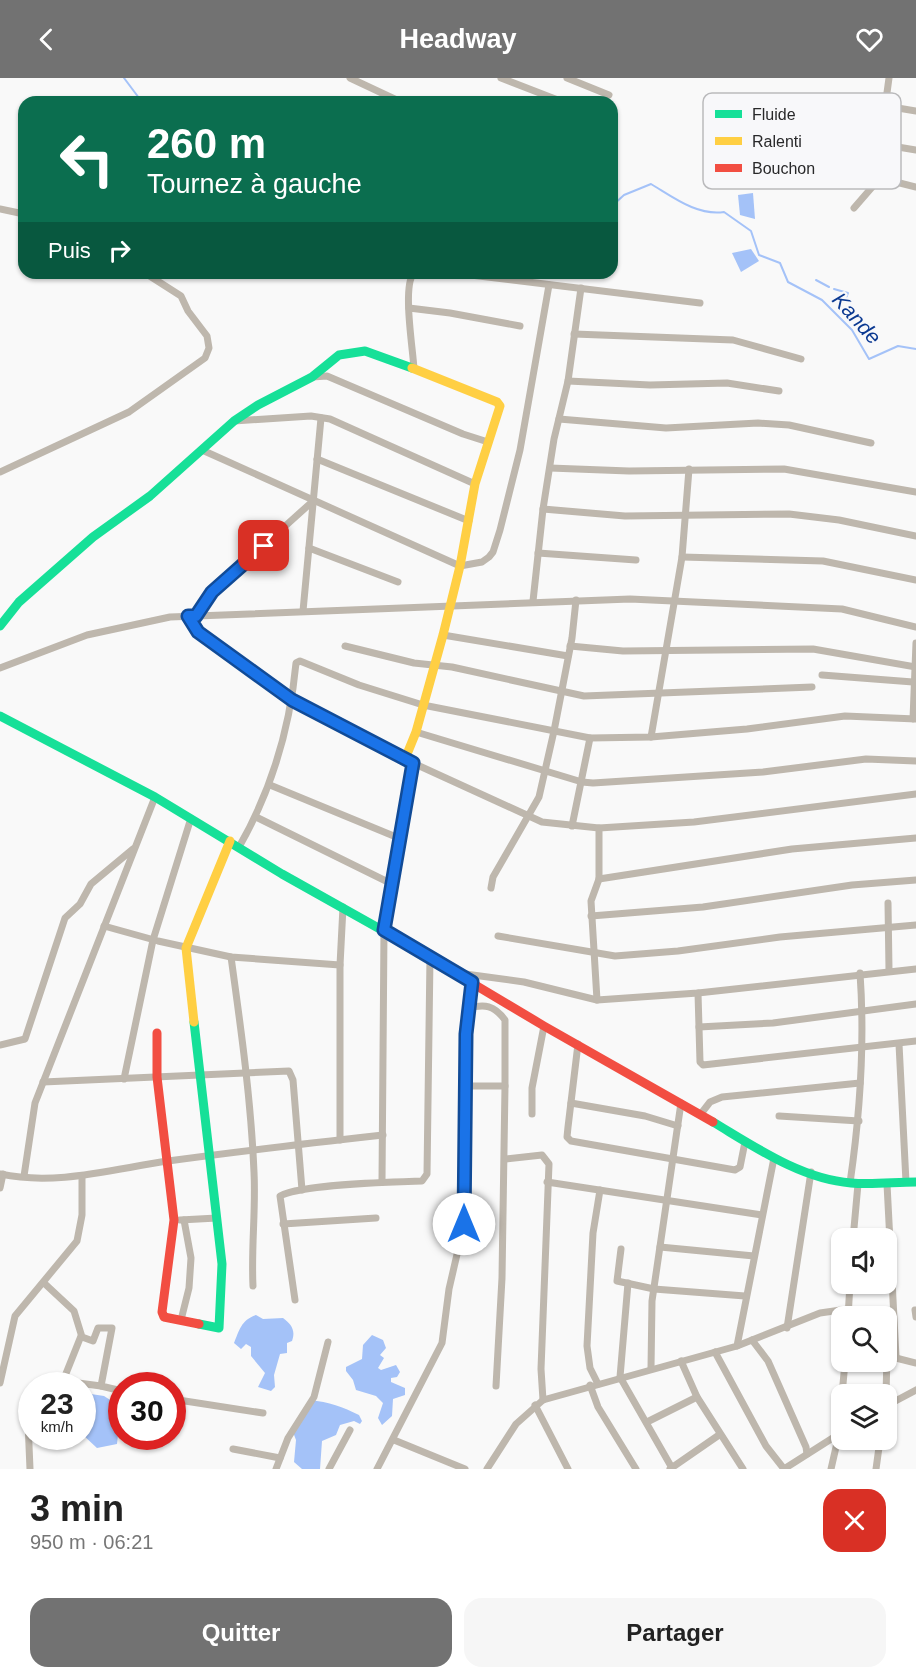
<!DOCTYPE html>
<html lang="fr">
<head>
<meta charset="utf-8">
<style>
	:root { --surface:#fff; --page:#f6f6f6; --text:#222; --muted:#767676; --accent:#727272 }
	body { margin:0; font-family:Helvetica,sans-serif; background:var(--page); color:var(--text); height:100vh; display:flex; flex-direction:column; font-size:22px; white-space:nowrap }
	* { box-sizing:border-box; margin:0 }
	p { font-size:20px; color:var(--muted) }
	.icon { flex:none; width:33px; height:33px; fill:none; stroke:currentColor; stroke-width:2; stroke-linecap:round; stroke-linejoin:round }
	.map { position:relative; height:1391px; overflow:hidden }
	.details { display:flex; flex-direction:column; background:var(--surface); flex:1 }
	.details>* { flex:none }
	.top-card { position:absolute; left:18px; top:18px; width:600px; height:183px; border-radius:18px; box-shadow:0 2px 4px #0004; background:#0b6e4f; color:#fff; overflow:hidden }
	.fabs { position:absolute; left:831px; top:1150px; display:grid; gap:12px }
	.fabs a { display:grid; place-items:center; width:66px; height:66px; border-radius:12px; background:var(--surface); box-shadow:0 2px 4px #0004; font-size:30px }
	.speed { position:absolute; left:18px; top:1294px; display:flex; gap:12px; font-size:30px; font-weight:700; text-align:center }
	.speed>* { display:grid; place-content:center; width:78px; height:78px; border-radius:50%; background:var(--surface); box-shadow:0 2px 4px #0004; line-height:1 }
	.speed small { font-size:15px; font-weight:400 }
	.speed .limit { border:9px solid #d22; background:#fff; color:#111 }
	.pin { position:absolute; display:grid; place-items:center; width:51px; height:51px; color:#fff; margin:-26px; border-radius:12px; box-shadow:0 3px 9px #0006 }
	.me { position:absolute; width:66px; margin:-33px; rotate:0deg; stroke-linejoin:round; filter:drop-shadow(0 0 4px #0008) }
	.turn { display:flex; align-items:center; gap:21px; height:126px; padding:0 30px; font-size:27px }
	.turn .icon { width:78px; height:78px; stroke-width:2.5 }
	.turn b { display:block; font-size:42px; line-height:51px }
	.then { display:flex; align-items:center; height:57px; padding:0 30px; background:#0003; gap:12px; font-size:22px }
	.round { display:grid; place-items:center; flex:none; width:63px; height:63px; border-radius:18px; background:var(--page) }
	.overview { display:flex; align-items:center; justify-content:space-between; height:102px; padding:0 30px }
	h1 { font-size:36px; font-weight:700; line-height:45px }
	.action { display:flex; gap:12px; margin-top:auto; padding:12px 30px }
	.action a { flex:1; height:69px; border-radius:18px; background:var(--accent); color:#fff; font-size:24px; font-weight:700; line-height:69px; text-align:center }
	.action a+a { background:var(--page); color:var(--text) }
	header { display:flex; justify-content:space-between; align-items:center; height:78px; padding:0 30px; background:var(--accent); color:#fff; font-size:27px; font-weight:700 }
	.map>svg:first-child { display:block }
	.water { fill:#a4c2f8 }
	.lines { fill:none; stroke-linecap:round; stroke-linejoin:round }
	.stream { stroke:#a4c2f8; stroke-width:2 }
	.street { stroke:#beb7ad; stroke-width:7 }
	.fast { stroke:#16e098; stroke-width:9 }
	.slow { stroke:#ffcf43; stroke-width:9 }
	.jam { stroke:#f24e42; stroke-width:9 }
	.route-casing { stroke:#114b97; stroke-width:15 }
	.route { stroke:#1a73e8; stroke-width:10 }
	.labels { text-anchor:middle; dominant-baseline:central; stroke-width:4.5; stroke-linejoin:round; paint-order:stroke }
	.water-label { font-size:21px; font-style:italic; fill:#0b3991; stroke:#f8f8fa }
	.key { fill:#f8f8fa; stroke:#bababc; stroke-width:1.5 }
	.key-label { font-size:16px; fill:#29292a }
</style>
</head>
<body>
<header><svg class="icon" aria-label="back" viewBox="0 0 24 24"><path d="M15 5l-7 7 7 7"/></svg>Headway<svg class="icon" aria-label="heart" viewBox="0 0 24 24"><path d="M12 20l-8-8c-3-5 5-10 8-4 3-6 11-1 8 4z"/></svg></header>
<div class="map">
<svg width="916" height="1391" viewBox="0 0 916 1391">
	<rect width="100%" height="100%" fill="#f9f9f9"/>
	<g class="water">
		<path d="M753,115L755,141L740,137L738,117Z"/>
		<path d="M751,171L759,183L741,194L732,175Z"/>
		<path d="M256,1237L263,1241L283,1240C291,1246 296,1252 292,1263L287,1265V1275L280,1276L274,1297L275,1309L271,1313L258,1309L265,1295L251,1278V1269L246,1266L241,1271L234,1265C239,1253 241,1242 256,1237Z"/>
		<path d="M372,1257L383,1262L386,1270L380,1277L384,1280L378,1290L381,1292L396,1287L400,1294L397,1299L391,1300V1304L405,1310V1317L393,1321L392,1338L382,1347L378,1340L383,1325L376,1318L356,1312L353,1302L346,1293V1289L362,1281L363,1267Z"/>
		<path d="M91,1316L104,1318L121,1329L117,1366L97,1370L83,1357V1340L88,1331L85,1324Z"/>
		<path d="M310,1322C329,1324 343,1329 359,1337L362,1343L360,1346L354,1343L340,1347L336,1357L322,1363L320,1391H302L294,1384L296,1362L293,1354Z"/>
	</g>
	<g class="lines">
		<g class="stream">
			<path d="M124,0L142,24"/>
			<path d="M612,128L624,117L651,106C673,119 697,138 724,134L751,153L759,177L780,185L788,204L822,222L852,252L869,281L898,268L916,271"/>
			<path d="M816,202L829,209"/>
			<path d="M834,211L848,215L845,223L847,215"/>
		</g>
		<g class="street">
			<path d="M350,0L401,24"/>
			<path d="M501,0L563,24"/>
			<path d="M567,0L609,17"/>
			<path d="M886,28L916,33"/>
			<path d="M880,66L916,72"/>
			<path d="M880,100L916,109"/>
			<path d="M854,130L880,100V66L889,0"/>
			<path d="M0,131L24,136"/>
			<path d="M454,195L700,225"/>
			<path d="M409,230L450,235L520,248"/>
			<path d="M574,256L733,262L801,281"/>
			<path d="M414,291C413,271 402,207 414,195"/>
			<path d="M312,299L327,298L463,356L488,364"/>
			<path d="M568,303L650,307L727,305L779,313"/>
			<path d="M559,341L666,350L758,345L789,347L871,365"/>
			<path d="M234,343L311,338L330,341L475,406"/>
			<path d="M202,372L460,488L482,484L489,479L493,474L500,452L520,372L549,207"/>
			<path d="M317,381L469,443"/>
			<path d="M550,390L629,393L784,391L916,414"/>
			<path d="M0,394L129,334L205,280L209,270L207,258L188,233L181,218L145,195"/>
			<path d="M543,431L625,438L789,436L839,442L916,458"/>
			<path d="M309,470L398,504"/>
			<path d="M538,475L636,482"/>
			<path d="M682,479L823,483L916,502"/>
			<path d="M533,523L543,431L554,361L568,303L581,210"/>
			<path d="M303,533L321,340"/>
			<path d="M188,538L198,554L292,622L413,685L542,744L599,750L694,744L916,716"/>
			<path d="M196,538L212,514L313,423"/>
			<path d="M443,557L568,578"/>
			<path d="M345,568L414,585L452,589L584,618L812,609"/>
			<path d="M570,568L623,573L813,571L916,589"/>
			<path d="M0,590L87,557L170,539L630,521L842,531L916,549"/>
			<path d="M822,597L913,604"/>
			<path d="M913,641L916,565"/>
			<path d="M416,654L582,704L593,705L763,694L866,681L916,683"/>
			<path d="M651,659L682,479L689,391"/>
			<path d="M270,707L401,761"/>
			<path d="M256,739L392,806"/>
			<path d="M572,748L590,660"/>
			<path d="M239,769C271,713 290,650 296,585L300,583L359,607L423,627L590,660L651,659L747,651L845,638L916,641"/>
			<path d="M599,801L792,771L916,760"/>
			<path d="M491,810L493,799L539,719L554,653L572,560L576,522"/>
			<path d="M888,825L889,892"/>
			<path d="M591,838L703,829L852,807L916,802"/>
			<path d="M104,848L158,863L231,879L340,887"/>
			<path d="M498,858L615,878L678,873L780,859L916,847"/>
			<path d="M231,879C241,951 251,1022 254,1094C256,1132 251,1170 253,1208"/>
			<path d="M458,895L524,904L597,922L698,915L916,891"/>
			<path d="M698,915L700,984L703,987L916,963"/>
			<path d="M597,922L591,823L599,801V750"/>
			<path d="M468,930C485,926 494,927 505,942V1008"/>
			<path d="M699,949L773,945L916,926"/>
			<path d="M578,966L568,1049L567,1059L571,1063L735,1092L740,1089L745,1064"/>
			<path d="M899,966L906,1104"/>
			<path d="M0,967L25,961L65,840L80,826L91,806L133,771"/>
			<path d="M124,1001L153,862L191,740"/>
			<path d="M43,1004L289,993L293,1002L302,1112"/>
			<path d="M466,1008H505L502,1200L496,1308"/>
			<path d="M571,1025L645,1038L678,1048"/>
			<path d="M532,1036V1010L544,948"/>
			<path d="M700,1037L710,1024L722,1019L860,1005"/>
			<path d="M779,1038L859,1043"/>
			<path d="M340,1062V887L343,829"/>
			<path d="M506,1081L542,1077L549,1086L541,1291L543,1322"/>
			<path d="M0,1096C56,1108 113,1091 168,1083C240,1073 311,1065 383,1057"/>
			<path d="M24,1098L35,1025L155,719"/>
			<path d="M382,1104L384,852L413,685"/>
			<path d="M547,1104L762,1137"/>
			<path d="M850,1105C860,1036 865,965 860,895"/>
			<path d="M887,1106L896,1279"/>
			<path d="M0,1110L3,1096"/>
			<path d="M180,1142L217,1140"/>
			<path d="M283,1146L376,1140"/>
			<path d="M853,1161L858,1106"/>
			<path d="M660,1169L754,1178"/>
			<path d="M621,1171L617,1203L654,1211L745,1218"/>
			<path d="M44,1205L74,1233L82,1259L93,1263L98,1250H112L101,1308L122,1313"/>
			<path d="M628,1205L620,1299L672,1390"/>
			<path d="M295,1222L280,1118C303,1106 393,1104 422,1103L427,1096L430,879"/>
			<path d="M915,1232L916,1239"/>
			<path d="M848,1239L850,1206"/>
			<path d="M181,1242L189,1210L191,1180L184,1142"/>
			<path d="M787,1250L811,1094"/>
			<path d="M81,1258L63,1303L101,1308"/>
			<path d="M752,1262L768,1283L806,1369L807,1376"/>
			<path d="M737,1268L820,1235L848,1231"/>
			<path d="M715,1274L766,1368L784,1391"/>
			<path d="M892,1279L916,1285"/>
			<path d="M681,1283L697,1319L743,1391"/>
			<path d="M651,1290L652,1223L681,1025"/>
			<path d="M0,1305L15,1238L77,1163L82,1137V1098"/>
			<path d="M598,1306L590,1290L587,1268L593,1155L600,1112"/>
			<path d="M590,1307L598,1329L636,1391"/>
			<path d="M842,1317L845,1284"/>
			<path d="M886,1317L887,1278"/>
			<path d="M172,1321L263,1335"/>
			<path d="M535,1327L568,1391"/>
			<path d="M886,1328L916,1312"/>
			<path d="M28,1344L30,1391"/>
			<path d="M647,1344L697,1319"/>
			<path d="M394,1362L465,1391"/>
			<path d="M233,1371L280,1380"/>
			<path d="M276,1391L288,1360L314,1319L328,1264"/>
			<path d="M329,1391L350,1352"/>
			<path d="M377,1391L442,1265L449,1211L464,1146L466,956L472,904"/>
			<path d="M487,1391L516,1346L543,1322L737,1268L774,1080"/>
			<path d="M670,1391L719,1357"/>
			<path d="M784,1391L839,1356"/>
			<path d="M831,1391L839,1356L842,1319"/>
			<path d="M876,1391L880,1362"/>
		</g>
		<g class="fast">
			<path d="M0,548L19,524L93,459L150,418L234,343L258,327L312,299L339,277L365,273L412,290"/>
			<path d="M0,638L155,719L282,796L405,865"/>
			<path d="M194,944L222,1186L219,1250L199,1246"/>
			<path d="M713,1044C755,1069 801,1101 851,1105C872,1107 895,1104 916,1104"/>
		</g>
		<g class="slow">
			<path d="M405,681L416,654L443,557L460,488L475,406L500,328L497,324L412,290"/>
			<path d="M194,944L186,870L230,763"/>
		</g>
		<g class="jam">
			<path d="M405,865L544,948L713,1044"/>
			<path d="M157,955V999L174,1142L162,1234L164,1239L199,1246"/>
		</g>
	</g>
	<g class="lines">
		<defs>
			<path id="route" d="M264,468L212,514L196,538H188L198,554L292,622L413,685L384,852L472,904L466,956L464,1146"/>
		</defs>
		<use href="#route" class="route-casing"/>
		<use href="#route" class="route"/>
	</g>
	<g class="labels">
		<g class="water-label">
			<text transform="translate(857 240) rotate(48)">Kande</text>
		</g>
	</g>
	<rect x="703" y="15" width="198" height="96" rx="9" class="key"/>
	<rect x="715" y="32" width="27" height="8" fill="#16e098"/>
	<rect x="715" y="59" width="27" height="8" fill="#ffcf43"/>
	<rect x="715" y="86" width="27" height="8" fill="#f24e42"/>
	<g class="key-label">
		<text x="752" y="42">Fluide</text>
		<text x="752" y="69">Ralenti</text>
		<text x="752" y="96">Bouchon</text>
	</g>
</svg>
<div class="fabs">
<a><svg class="icon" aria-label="sound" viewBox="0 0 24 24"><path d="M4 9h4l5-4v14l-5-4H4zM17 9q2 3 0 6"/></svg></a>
<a><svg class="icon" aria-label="search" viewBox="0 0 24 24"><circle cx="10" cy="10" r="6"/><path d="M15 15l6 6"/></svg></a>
<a><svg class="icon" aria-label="layers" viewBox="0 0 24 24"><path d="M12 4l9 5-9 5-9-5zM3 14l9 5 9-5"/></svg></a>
</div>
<div class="speed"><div>23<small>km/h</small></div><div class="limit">30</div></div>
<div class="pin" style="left:264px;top:468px;background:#d93025"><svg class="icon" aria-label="arrive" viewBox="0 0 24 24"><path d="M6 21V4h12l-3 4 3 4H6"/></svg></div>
<svg class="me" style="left:464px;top:1146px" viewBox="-20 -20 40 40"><circle r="19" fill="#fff"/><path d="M0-13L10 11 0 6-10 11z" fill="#1a73e8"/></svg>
<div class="top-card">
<div class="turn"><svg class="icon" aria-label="left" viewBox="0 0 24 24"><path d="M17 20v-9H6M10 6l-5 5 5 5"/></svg><div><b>260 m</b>Tournez à gauche</div></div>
<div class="then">Puis<svg class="icon" aria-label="right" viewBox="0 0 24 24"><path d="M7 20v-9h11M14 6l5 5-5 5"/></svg></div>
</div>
</div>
<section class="details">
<div class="overview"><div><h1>3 min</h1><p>950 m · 06:21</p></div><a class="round" style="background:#d93025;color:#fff"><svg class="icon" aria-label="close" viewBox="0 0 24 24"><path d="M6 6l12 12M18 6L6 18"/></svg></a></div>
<div class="action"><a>Quitter</a><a>Partager</a></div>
</section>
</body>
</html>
